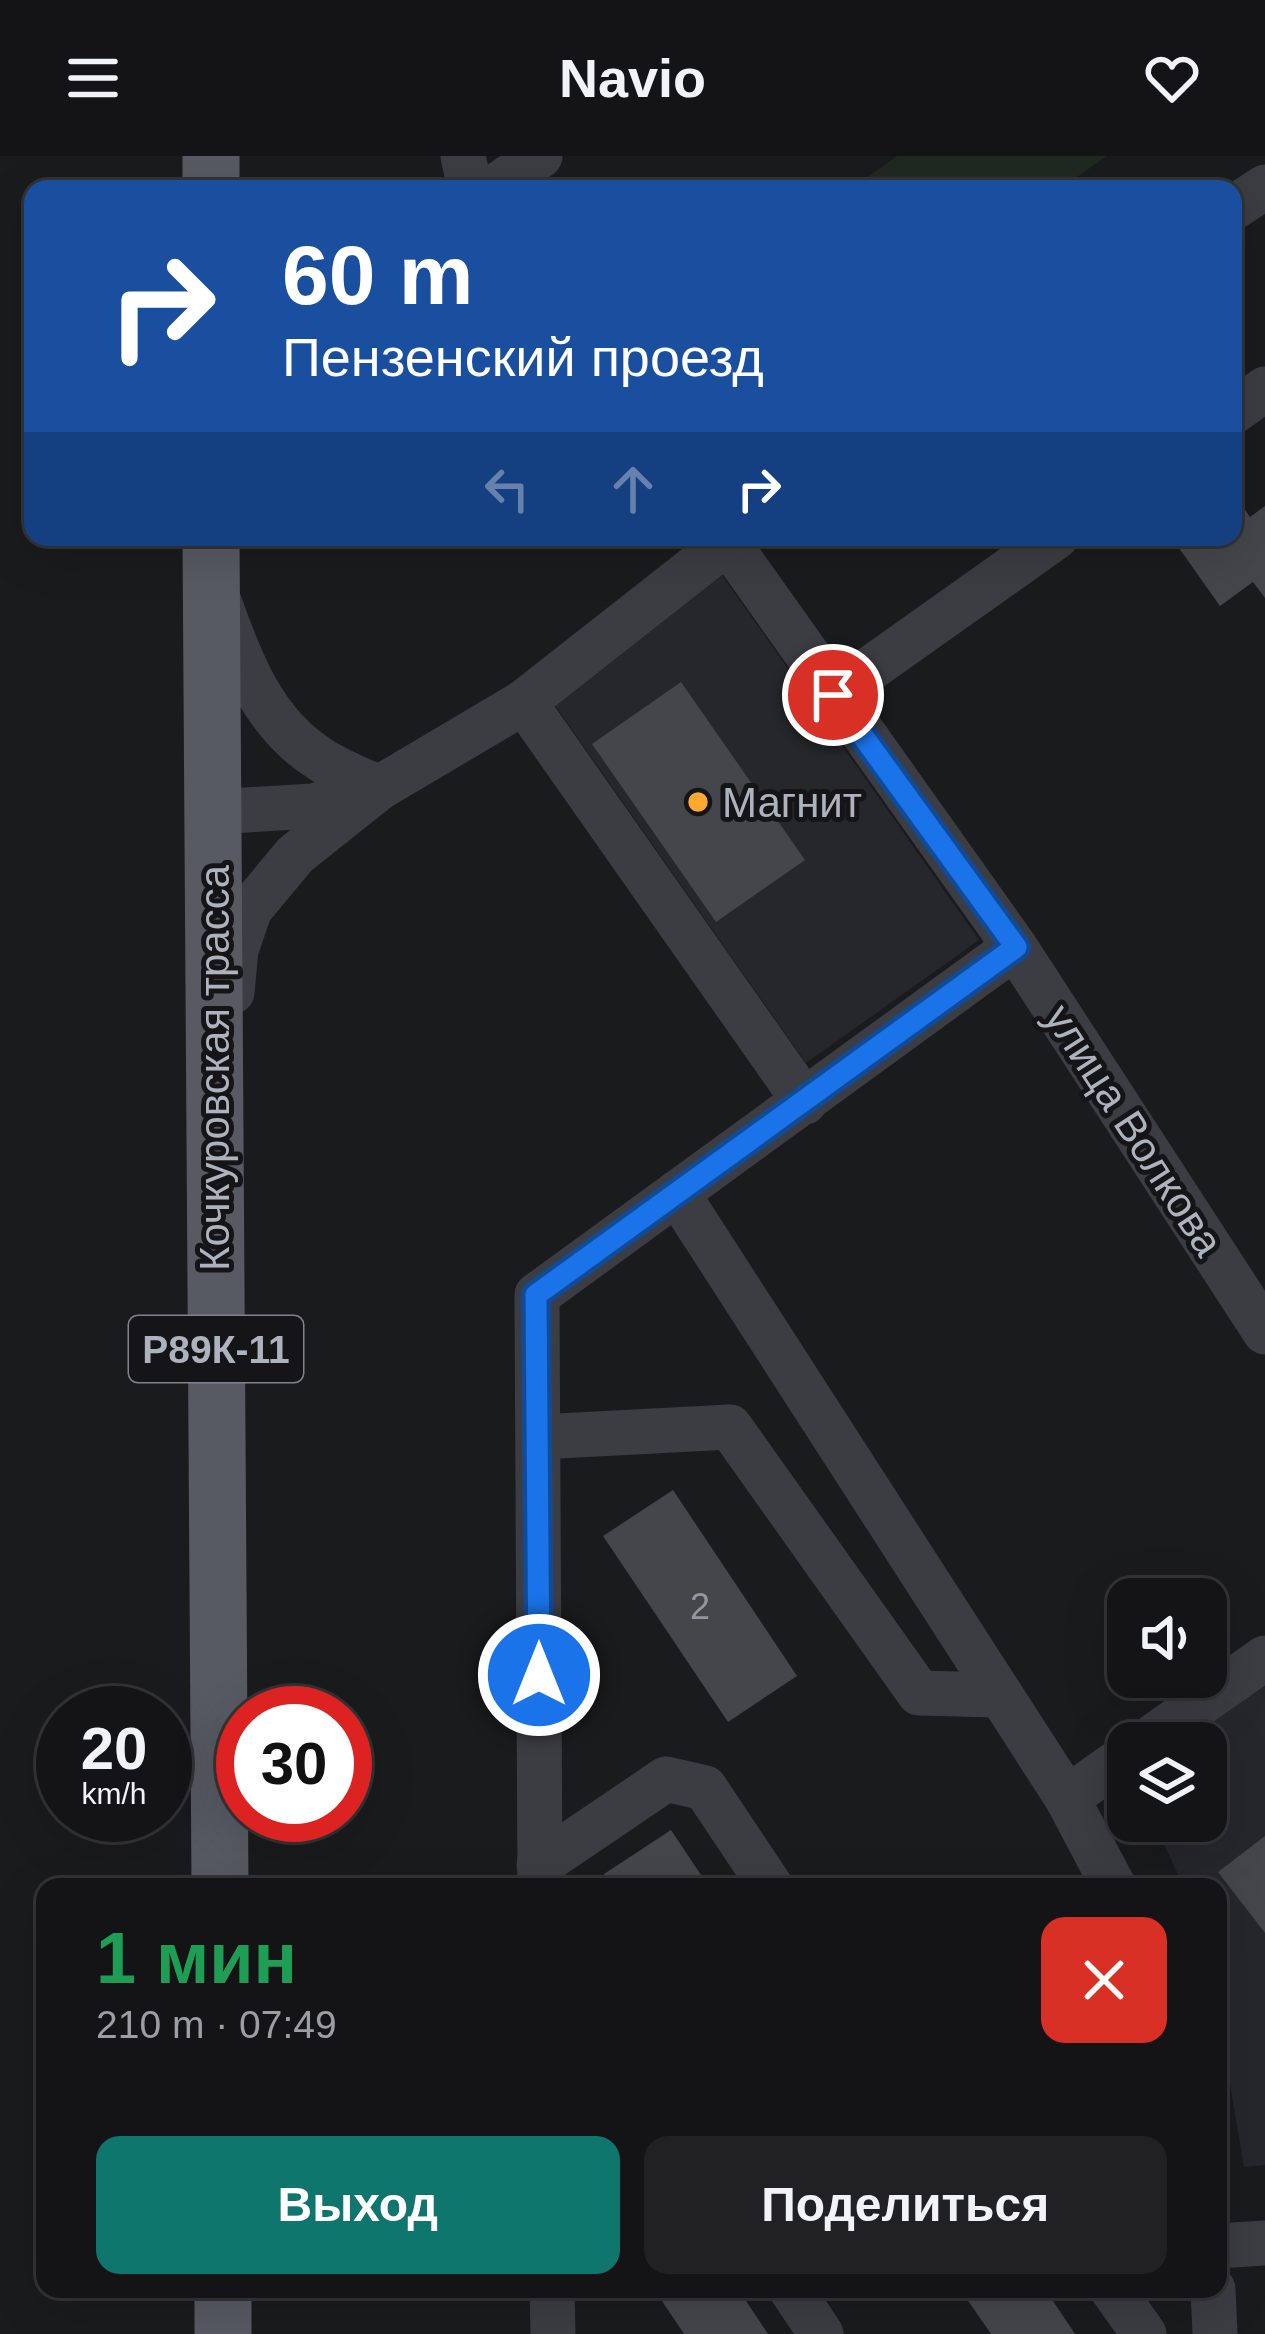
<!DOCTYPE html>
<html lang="ru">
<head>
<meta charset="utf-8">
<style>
	:root { --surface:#141416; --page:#212123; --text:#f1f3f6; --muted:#9d9ea1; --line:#333335; --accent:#0f766e }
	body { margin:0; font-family:Helvetica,sans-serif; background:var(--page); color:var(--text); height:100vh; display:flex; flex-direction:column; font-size:45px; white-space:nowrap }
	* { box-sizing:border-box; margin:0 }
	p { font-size:39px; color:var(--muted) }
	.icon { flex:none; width:66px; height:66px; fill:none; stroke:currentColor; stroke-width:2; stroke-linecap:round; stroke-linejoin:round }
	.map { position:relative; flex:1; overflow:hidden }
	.sheet { position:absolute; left:36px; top:1722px; width:1191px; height:420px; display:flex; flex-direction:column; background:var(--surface); border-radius:24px; box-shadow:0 12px 48px #0002,0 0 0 3px var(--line) }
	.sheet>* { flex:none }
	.hud { position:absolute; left:24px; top:24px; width:1218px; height:366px; border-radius:24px; box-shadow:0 12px 48px #0002,0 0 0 3px var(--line); background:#1a4fa0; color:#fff; overflow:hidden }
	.buttons { position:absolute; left:1107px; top:1422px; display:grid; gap:24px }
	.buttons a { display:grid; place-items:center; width:120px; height:120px; border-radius:24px; background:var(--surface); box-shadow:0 12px 48px #0002,0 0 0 3px var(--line); font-size:60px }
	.speed { position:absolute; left:36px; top:1530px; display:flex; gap:24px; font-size:60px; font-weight:700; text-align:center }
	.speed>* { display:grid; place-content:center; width:156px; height:156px; border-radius:50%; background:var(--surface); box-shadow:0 12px 48px #0002,0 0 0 3px var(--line); line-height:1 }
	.speed small { font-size:30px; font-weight:400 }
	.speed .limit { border:18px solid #d22; background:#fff; color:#111 }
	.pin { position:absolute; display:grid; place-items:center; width:102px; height:102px; color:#fff; margin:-51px; border:6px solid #fff; border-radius:50%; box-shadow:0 3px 12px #0007 }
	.me { position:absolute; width:132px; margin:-66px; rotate:0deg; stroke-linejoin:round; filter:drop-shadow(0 0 9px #0008) }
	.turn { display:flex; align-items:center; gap:42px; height:252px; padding:0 60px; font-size:54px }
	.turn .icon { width:156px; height:156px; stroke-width:2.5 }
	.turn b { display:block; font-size:84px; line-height:102px }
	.lanes { display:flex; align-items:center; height:114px; padding:0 60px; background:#0003; justify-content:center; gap:60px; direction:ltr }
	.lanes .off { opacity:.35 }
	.round { display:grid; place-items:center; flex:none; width:126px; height:126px; border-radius:24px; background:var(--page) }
	.headline { display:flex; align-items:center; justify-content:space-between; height:204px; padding:0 60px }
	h1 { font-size:72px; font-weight:700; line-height:90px; color:#1e9e55 }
	.primary-button { display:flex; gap:24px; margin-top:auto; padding:24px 60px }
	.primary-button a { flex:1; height:138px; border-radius:24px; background:var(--accent); color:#fff; font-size:48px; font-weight:700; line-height:138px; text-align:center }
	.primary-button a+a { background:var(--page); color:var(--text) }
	header { display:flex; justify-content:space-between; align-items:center; height:156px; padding:0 60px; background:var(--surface); font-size:54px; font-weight:700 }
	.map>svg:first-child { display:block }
	.built { fill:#26272a }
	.green { fill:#202920 }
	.building { fill:#44464a }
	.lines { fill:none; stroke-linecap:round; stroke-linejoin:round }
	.minor { stroke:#3b3d42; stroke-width:45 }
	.major { stroke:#575a62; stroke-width:57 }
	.route-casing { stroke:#114b97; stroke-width:30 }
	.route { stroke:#1a73e8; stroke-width:21 }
	.poi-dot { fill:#fea831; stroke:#151518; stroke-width:4.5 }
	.labels { text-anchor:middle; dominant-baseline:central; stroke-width:10; stroke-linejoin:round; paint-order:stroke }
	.number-label { font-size:36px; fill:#9298a0 }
	.shield { fill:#151518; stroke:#7f848c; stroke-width:3 }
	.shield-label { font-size:39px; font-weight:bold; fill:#acb3bd }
	.poi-label { font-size:42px; fill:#acb3bd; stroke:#151518; text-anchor:start }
	.street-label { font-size:42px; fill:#acb3bd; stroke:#151518 }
</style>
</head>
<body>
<header><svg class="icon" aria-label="menu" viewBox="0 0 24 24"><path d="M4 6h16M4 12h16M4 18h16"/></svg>Navio<svg class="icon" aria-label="heart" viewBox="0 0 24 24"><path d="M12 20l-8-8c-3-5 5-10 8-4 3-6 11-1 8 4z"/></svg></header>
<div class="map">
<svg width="1265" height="2178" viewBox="0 0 1265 2178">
	<rect width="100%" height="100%" fill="#1a1b1d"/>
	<g class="built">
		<path d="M722,419L979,784L806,907L554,548Z"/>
		<path d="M1265,1527V2009L1244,2011L1218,1857V1731H1184L1153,1665H1206V1587H1172Z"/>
	</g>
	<path class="green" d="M897,0H1107L1060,33H851Z"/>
	<g class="building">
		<path d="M1236,341L1250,361L1265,350V442L1253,426L1220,450L1174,385L1179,381H1233Z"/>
		<path d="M681,526L805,704L716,766L592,588Z"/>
		<path d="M673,1334L797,1520L728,1566L603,1380Z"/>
		<path d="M671,1674L709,1731H613L604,1718Z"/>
		<path d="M1265,1680V1777L1218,1716Z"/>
		<path d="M654,2133H738L768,2178H684Z"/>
		<path d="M960,2133H1045L1075,2178H991Z"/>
	</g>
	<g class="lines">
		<g class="minor">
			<path d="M463,0L470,33"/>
			<path d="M492,33L540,0"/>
			<path d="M1233,52L1265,31"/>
			<path d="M1233,256L1265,233"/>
			<path d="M724,381L1015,791L1265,1176"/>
			<path d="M220,448C241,507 264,568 320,603C338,615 360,623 379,632"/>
			<path d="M833,539L1056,381"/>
			<path d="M524,546L805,946"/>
			<path d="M212,656L313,650L365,636"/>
			<path d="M232,836L236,794L250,753L295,699L379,632L524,546L734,381"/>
			<path d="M677,1037L1067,1642L1114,1731"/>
			<path d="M539,1281L730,1271L919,1537L997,1539"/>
			<path d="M1144,1587L1265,1502"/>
			<path d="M1067,1642L1128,1599"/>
			<path d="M539,1709L666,1623L705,1632L771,1731"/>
			<path d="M540,1731L537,1139L1015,791"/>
			<path d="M1218,2090L1265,2087"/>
			<path d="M552,2133L553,2178"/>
			<path d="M791,2133L821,2178"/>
			<path d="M1112,2133L1144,2178"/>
			<path d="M1213,2133L1215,2178"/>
		</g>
		<g class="major">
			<path d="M211,0V33"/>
			<path d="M211,381L220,1731"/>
			<path d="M223,2133V2178"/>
		</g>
	</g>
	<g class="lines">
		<defs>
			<path id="route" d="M539,1519L536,1139L1016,791L833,539"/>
		</defs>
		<use href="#route" class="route-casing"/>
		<use href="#route" class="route"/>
	</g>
	<circle class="poi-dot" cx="698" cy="646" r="12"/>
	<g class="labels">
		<g class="number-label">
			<text x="700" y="1450">2</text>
		</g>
		<rect class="shield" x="129" y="1160" width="174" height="66" rx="9"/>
		<g class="shield-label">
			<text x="216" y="1193">Р89К-11</text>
		</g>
		<g class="poi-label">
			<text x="722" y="646">Магнит</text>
		</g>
		<g class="street-label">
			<text transform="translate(214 912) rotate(-90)">Кочкуровская трасса</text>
			<text transform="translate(1134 974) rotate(57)">улица Волкова</text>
		</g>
	</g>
</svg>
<div class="buttons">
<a><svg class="icon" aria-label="sound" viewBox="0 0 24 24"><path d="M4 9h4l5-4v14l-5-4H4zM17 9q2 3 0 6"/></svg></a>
<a><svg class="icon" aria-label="layers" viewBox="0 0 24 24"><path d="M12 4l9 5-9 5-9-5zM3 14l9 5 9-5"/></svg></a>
</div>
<div class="speed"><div>20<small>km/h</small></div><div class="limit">30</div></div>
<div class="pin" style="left:833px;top:539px;background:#d93025"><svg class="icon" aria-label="arrive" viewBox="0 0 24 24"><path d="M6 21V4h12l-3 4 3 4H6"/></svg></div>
<svg class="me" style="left:539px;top:1519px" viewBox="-20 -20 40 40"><circle r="17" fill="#1a73e8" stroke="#fff" stroke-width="3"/><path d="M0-11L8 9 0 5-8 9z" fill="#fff"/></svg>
<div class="hud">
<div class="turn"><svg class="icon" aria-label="right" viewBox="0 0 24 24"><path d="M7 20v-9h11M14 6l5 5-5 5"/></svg><div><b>60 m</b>Пензенский проезд</div></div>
<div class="lanes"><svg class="icon off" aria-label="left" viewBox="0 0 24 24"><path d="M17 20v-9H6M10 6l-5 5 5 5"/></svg><svg class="icon off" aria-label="ahead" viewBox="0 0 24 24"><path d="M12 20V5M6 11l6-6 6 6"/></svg><svg class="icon" aria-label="right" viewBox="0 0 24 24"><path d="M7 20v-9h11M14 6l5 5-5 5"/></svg></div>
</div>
<section class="sheet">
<div class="headline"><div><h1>1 мин</h1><p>210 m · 07:49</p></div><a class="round" style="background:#d93025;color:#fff"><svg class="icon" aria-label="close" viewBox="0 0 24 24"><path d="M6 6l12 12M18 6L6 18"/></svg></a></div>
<div class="primary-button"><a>Выход</a><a>Поделиться</a></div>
</section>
</div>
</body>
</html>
